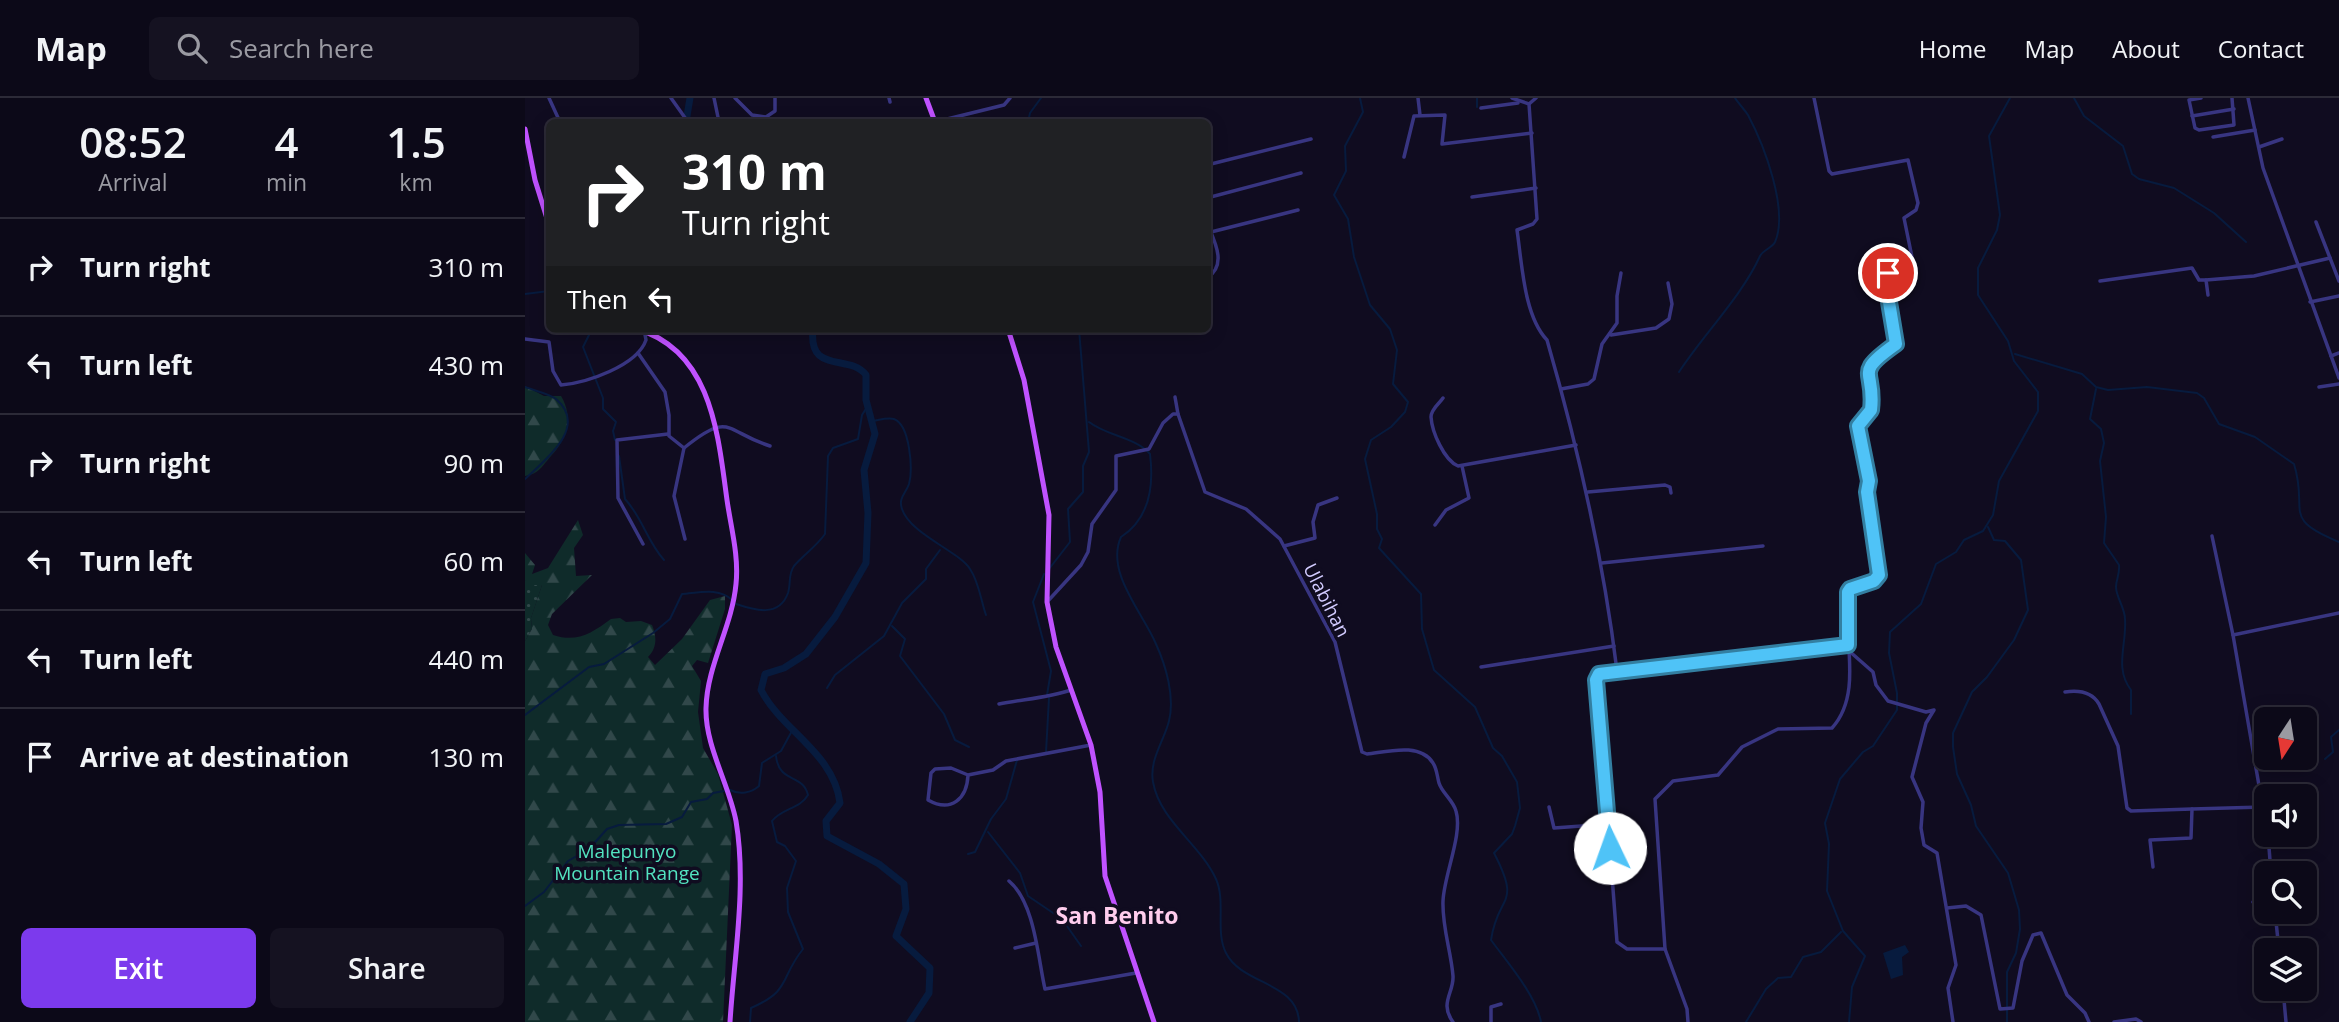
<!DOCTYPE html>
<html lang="en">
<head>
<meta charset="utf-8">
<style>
	:root { --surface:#0c0918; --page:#151221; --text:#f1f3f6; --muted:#9a9aa2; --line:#2c2a37; --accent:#7c3aed }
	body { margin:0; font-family:"Open Sans",sans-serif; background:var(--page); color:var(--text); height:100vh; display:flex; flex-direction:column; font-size:26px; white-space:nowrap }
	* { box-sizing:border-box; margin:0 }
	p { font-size:23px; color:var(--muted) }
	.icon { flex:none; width:38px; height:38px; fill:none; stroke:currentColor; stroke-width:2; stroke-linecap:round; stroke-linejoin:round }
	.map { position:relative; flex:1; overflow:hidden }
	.sheet { display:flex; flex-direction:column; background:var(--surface); width:525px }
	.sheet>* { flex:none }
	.guide { position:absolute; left:21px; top:21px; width:665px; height:214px; border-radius:10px; box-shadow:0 4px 18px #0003,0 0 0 2px var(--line); background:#202124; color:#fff; overflow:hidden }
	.needle { width:46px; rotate:192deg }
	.tools { position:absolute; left:1729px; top:609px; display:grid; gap:14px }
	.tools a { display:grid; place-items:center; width:63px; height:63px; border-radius:10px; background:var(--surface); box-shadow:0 4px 18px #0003,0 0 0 2px var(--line); font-size:35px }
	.pin { position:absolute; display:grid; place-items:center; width:60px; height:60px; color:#fff; margin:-30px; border:4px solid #fff; border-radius:50%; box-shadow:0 2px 7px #0007 }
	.me { position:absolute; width:77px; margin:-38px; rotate:357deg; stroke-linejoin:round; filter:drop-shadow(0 0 5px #0008) }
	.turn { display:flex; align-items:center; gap:24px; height:147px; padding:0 21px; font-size:32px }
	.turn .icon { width:91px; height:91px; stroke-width:2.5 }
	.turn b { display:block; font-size:49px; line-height:60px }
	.then { display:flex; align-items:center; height:66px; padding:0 21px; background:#0003; gap:14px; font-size:26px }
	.eta { display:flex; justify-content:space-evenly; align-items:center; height:119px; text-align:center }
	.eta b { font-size:42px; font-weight:600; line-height:49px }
	.action { display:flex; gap:14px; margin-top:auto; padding:14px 21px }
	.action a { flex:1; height:80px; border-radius:10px; background:var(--accent); color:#fff; font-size:28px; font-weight:600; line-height:80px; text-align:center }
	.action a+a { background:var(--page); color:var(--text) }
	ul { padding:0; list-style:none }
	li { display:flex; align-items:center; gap:21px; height:98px; padding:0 21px; border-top:2px solid var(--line) }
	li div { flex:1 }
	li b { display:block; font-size:26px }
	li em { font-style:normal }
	header { display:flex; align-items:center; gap:42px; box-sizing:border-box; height:98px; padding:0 35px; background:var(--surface); border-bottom:2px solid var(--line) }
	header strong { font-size:33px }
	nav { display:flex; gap:38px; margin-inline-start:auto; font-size:24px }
	.search { width:490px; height:63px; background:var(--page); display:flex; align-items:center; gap:18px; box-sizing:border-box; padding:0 24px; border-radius:10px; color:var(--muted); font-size:26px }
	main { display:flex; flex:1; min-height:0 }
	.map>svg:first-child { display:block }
	.green { fill:url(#green-dots) }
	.forest { fill:url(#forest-firs) }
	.water { fill:#071b3e }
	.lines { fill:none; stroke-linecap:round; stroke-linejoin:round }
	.stream { stroke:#071b3e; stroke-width:2 }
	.river { stroke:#071b3e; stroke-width:7 }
	.minor { stroke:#383581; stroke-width:3.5 }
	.major { stroke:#c052ff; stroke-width:5 }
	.route-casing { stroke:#337fa1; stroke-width:18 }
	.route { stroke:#4fc3f7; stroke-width:12 }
	.labels { text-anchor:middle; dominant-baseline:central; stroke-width:7; stroke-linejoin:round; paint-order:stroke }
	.street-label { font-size:19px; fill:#d2cbff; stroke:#100c20 }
	.park-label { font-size:19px; fill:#53e3c0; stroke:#100c20 }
	.quarter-label { font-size:23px; font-weight:bold; fill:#ffcded; stroke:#100c20 }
</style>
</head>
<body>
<header>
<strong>Map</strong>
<div class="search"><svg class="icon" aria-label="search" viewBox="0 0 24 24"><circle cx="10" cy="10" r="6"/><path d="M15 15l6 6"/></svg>Search here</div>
<nav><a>Home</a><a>Map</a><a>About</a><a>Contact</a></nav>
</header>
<main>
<section class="sheet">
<div class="eta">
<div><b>08:52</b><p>Arrival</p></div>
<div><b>4</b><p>min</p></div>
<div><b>1.5</b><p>km</p></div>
</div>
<ul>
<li><svg class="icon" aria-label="right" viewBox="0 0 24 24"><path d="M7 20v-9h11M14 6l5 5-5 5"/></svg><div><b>Turn right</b></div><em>310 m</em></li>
<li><svg class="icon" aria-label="left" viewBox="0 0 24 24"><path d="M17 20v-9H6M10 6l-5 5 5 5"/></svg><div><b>Turn left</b></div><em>430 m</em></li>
<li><svg class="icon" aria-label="right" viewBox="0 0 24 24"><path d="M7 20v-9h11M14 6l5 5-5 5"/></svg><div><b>Turn right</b></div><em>90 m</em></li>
<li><svg class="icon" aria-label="left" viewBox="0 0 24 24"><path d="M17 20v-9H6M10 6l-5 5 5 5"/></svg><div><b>Turn left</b></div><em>60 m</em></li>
<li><svg class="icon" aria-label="left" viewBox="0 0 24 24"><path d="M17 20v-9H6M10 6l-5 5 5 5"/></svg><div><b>Turn left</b></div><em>440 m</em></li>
<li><svg class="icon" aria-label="arrive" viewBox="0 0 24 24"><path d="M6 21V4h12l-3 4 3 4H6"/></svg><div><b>Arrive at destination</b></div><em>130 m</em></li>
</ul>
<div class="action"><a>Exit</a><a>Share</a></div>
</section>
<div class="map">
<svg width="1814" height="924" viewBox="0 0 1814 924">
	<defs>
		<pattern id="green-dots" width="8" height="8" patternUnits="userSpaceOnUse" patternTransform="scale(1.75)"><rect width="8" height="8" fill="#0f2b2a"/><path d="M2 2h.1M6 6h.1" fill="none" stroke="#31484a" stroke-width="1.8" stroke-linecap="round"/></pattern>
		<pattern id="forest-firs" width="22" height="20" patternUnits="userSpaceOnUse" patternTransform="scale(1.75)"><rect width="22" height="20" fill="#0f2b2a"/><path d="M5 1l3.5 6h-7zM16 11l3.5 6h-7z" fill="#31484a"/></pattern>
	</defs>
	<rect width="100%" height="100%" fill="#100c20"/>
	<path class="green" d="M0,482L17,487L6,520L7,531L0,543Z"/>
	<g class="forest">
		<path d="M0,288L19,298H36C49,320 42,341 26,358C17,368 14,376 0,378Z"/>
		<path d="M53,422L58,437L49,450L51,478L67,477L27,516L23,527L28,537C52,545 67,535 86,521L95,520L101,524L116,523L127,527C132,539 132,550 123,559L130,567L157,541L185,502L200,498V511L183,565L172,562L167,568L176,583L173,614L178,650L193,676L207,727L198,924H0V543L7,531L6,520L17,487H7L0,482V455L10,467L7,476L23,470Z"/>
	</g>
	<path class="water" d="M1380,847L1384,854L1377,859L1378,877L1366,881L1358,855Z"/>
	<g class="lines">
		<g class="stream">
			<path d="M835,0L838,14L820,48L821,73L809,97L823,121L829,159L845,207L865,231L872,252L868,286L883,304L880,314L866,329L846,342L840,361L852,416V431L857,441L854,450L896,496L897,531L909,572L950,609L968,650L977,658L992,684L995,710L990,728L987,736L969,755C997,809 973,795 966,842C982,864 1011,897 1016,924"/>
			<path d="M1549,0L1559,18L1598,48L1607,76L1614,81L1649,90L1689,115L1721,144"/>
			<path d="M952,9V0"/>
			<path d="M503,24L505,15L516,0"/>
			<path d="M0,196L24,193"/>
			<path d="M67,231L58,249L78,300V311L91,324L88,333L90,342"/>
			<path d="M1490,256L1557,276L1571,289L1583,292L1622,289L1672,295L1679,300L1694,326L1730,339L1769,366C1784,414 1755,420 1814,444"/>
			<path d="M1154,274C1178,237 1217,198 1235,158C1238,152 1247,150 1250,144C1264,112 1239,47 1223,17C1219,11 1214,6 1210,0"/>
			<path d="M0,289C10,293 23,295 31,301C64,329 20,362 0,381"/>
			<path d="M1571,291L1565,321L1576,331L1579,345L1575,363L1581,419L1579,445L1594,467C1595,476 1591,482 1591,489C1591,499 1600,510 1600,521C1602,546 1589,570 1606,592V616"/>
			<path d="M347,323C354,322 363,319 369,321C385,327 388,371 384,386C381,395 373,400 377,411C385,436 435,454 445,471C454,484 456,503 461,517"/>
			<path d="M564,324C582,338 610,339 625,356C629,388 624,421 596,439C580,474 618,515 631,546C641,568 650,599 644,623C639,643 624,662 628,684C635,723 675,746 691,781C701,803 690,834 701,855C717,887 773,884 774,924"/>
			<path d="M94,358L100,401C117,419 122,443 139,462"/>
			<path d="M1463,429L1469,442L1480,443L1496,462L1503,512L1489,542L1462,579L1447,594L1428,635V649L1432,676L1446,707L1451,728L1483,775L1494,812L1495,831L1491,855L1482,874V924"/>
			<path d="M524,471L545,444L543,411L558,394V368L564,354L554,231"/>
			<path d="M519,476L508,504L526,573L522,597"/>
			<path d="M211,506C229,512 254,520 263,495C266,486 263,476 269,468C278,457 291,449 300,436L303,358L308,350L333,341L337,317L342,309"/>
			<path d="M367,528L380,541L375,558L419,616L430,642L444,649"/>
			<path d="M302,590L310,577L359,538L377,505L401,481V471L415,452"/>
			<path d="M0,617L64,569L79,566L128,535L145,521L157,496C173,495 194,489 207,502"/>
			<path d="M521,654L524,600"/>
			<path d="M1800,661L1808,654L1806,639L1814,632"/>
			<path d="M205,692C215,697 226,695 234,688L237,665L256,653L268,631"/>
			<path d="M463,734L495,775L503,798L537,821L556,848"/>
			<path d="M443,756L450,754L466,721L481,701L492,662"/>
			<path d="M0,808L19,794L43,763L64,751L82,731L94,727L141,726L157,719L166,704L182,701L188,695L199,693"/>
			<path d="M225,924L226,910C267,892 254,881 278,851L263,814L262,790L271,763L260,748L252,744L247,723C257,710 275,711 283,697C278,675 254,686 251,658"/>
			<path d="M1221,924L1241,891L1253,880L1266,879L1278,859L1296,854L1316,834"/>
			<path d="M1324,924L1327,889L1340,858L1318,833L1302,793L1304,746L1300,725L1315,681L1338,654L1348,648L1372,612V595L1364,555L1365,534L1396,506L1411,466L1431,454L1439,442L1458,433L1468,417L1474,383L1513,313V294L1489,263L1483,243L1453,197V170L1472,132L1475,117L1464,38L1485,0"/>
		</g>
		<g class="river">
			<path d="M161,24L165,0"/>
			<path d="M288,231C283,277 324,255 341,277V302L350,336L339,372L343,415L341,465L310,519L281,556L259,570L240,576L236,592C258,634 309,655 315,705L301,723L302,738L354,766L379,786L381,811L371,838L405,870L404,895L385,924"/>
		</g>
		<g class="minor">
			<path d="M24,0L35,24"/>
			<path d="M146,0L163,24"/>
			<path d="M189,0L194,24"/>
			<path d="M210,0L227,17L241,19L250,13V0"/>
			<path d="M364,0L365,4"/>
			<path d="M893,0L895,17"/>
			<path d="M987,0L1004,6L1012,121L1008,126L992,132C997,166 999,218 1022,242C1054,353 1078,458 1092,573"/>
			<path d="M1676,0L1664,2L1670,30L1674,32L1709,27L1707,0"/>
			<path d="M1723,0L1738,70L1814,280"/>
			<path d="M1004,6L1011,0"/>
			<path d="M956,10L993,5"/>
			<path d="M1667,18L1709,11"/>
			<path d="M410,24L479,7L485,0"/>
			<path d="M1688,39L1730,32"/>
			<path d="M1734,49L1757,41"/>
			<path d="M879,59L889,18L920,17L917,46L1007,35"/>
			<path d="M682,67L786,41"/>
			<path d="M947,99L1011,90"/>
			<path d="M682,100L776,75"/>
			<path d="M1791,124L1814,183"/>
			<path d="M682,125C689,142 703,167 682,180"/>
			<path d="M686,134L773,112"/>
			<path d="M1575,183L1667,170L1674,182H1681"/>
			<path d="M1683,197L1681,182L1729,178L1805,160"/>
			<path d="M1785,204L1814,198"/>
			<path d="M1086,237L1131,230L1144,221L1147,206L1143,185"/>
			<path d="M0,241L24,244L28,273L36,287C61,285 112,268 121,242L119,231"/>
			<path d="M113,255L140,294L144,317V338L159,350L149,398L160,441"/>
			<path d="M1806,258L1814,255"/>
			<path d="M1794,289L1814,286"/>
			<path d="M1036,291L1063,286L1069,281L1077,246L1092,225V198L1096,175"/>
			<path d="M650,299L653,316"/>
			<path d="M918,300C914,306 906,311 906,319C907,334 919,362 933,368L1051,347"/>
			<path d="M159,350C206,312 200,334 245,348"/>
			<path d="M1063,394L1140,387L1145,389L1146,395"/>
			<path d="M910,427L921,412L944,400L937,368"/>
			<path d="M1687,438L1708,537"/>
			<path d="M118,446L93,400L92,342L143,336"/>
			<path d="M759,448L790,440L788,424L793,407L812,400"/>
			<path d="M1077,465L1238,448"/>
			<path d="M522,504L556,467L563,454L567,426L591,392V358L624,351L638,325L648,316H653L680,394L721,411L755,441L810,544L837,654L842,656C861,654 895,644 908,665C912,671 912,678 914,685C917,695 928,702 931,713C938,736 919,777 918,803C917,829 926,853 928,878C929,895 914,905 928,924"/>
			<path d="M1323,552L1348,574L1351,587L1363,603L1401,614L1409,612L1401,625L1387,679L1398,704L1396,730L1399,747L1412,755L1431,867L1423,890L1428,924"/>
			<path d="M956,569L1089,548"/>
			<path d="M1540,594C1553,592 1567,594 1574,606L1593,648L1602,710L1606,713L1667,711"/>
			<path d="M474,606C499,601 523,600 546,592"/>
			<path d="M443,677C442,701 426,715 403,702L406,675L410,671L426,670L443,677L468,672L481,663L566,647"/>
			<path d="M1024,709L1029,730L1084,726"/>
			<path d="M1741,728L1708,537L1814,515"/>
			<path d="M1743,737L1746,775"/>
			<path d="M1628,769L1625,742L1666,740L1667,711L1738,709"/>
			<path d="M484,783C510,805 513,861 520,891L611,875"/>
			<path d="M1728,804L1741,800"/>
			<path d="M1422,810L1441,808L1456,817L1475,911L1488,910L1497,863L1508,837L1516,835L1542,897L1560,915L1564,924"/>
			<path d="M1750,814L1754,852"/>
			<path d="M490,850L511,845"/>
			<path d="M1140,851H1102L1092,844L1072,578L1323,547"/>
			<path d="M1758,891L1761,924"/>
			<path d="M966,924V909L976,906"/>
			<path d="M1163,924L1162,911L1140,851L1130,701L1148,683L1193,677L1217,649L1253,631L1307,630C1339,595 1317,537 1323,494L1325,491L1349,483L1354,477L1342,394L1344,383L1333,328L1346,312C1351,271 1326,278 1371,246L1359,180L1363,175L1389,169L1379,120L1391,112L1393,105L1383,62L1307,76L1304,73L1289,0"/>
			<path d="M1589,924L1611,921L1616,924"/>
		</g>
		<g class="major">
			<path d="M401,0L410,24"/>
			<path d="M0,31L10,82L24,127"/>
			<path d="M112,231C187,253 193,337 202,402C206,430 214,458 211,486C207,529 182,567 181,610C180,648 204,686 211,723C222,788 209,859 205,924"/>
			<path d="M483,231L499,282L524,417L522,504L531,549L566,647L575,694L580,778L629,924"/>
		</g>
	</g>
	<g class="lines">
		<defs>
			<path id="route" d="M1085,750L1071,582L1074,576L1323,547V494L1325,491L1349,483L1354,477L1342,394L1344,383L1333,328L1346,312C1351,271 1327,277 1371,246L1360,180L1363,175"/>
		</defs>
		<use href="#route" class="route-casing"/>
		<use href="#route" class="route"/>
	</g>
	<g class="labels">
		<g class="street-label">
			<text transform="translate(802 502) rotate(63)">Ulabihan</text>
		</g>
		<g class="park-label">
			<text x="102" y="753">Malepunyo<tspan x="102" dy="22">Mountain Range</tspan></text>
		</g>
		<g class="quarter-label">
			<text x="592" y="817">San Benito</text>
		</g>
	</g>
</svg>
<div class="tools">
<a><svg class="needle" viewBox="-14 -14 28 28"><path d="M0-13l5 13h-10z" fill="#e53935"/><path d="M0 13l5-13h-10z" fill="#9a9aa2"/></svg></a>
<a><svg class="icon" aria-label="sound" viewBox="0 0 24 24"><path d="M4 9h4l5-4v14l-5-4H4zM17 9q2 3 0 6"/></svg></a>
<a><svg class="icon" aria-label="search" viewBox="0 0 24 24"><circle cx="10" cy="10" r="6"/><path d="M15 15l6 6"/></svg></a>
<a><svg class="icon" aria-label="layers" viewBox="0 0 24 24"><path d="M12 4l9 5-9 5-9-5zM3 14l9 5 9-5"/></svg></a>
</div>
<div class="pin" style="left:1363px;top:175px;background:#d93025"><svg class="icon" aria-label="arrive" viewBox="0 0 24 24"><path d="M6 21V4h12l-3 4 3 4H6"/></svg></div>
<svg class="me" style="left:1085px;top:750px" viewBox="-20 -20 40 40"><circle r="19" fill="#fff"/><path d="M0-13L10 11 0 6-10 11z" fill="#4fc3f7"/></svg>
<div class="guide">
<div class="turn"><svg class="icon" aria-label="right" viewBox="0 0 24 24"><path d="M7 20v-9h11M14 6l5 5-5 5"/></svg><div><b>310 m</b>Turn right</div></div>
<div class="then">Then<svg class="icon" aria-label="left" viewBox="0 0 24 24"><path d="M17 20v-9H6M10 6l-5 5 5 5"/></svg></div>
</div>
</div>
</main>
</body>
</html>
